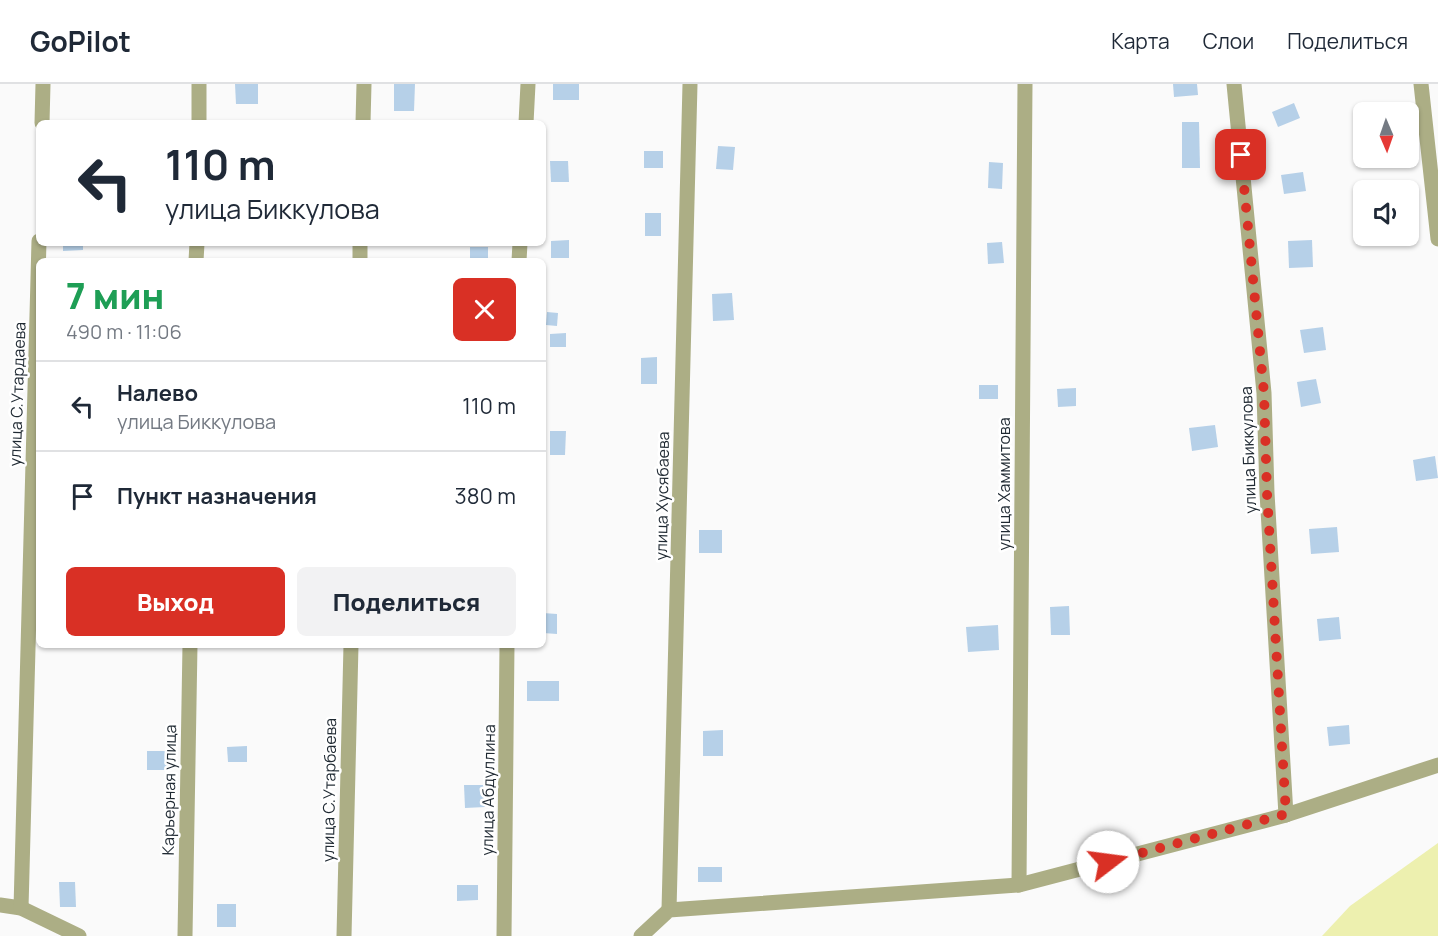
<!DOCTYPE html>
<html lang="ru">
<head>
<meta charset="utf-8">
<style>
	:root { --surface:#fff; --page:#f2f2f3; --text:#1f2937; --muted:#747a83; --line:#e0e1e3; --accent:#d93025 }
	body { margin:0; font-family:Manrope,sans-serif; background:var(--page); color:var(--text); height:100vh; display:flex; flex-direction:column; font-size:22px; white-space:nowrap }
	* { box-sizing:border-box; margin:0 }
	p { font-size:20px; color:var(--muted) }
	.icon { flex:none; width:33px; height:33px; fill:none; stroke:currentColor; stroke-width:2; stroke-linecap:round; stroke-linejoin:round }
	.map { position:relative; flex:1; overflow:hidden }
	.side { position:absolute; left:36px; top:174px; width:510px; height:390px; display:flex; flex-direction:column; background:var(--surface); border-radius:9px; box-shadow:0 2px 4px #0004 }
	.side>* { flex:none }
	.hud { position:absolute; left:36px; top:36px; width:510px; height:126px; border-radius:9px; box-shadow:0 2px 4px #0004; background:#fff; color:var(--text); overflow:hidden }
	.needle { width:39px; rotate:178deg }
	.fabs { position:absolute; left:1353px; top:18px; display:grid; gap:12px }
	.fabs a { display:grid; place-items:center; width:66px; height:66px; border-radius:9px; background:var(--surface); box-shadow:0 2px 4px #0004; font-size:30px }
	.pin { position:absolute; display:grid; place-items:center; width:51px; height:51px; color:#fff; margin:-26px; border-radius:12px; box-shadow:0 3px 9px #0006 }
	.me { position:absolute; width:66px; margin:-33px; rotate:75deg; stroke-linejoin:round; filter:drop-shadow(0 0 4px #0008) }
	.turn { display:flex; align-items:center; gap:21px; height:126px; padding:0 30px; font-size:27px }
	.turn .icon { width:78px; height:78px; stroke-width:2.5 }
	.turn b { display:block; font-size:42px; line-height:51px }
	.round { display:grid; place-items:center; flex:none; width:63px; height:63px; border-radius:9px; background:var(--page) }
	.headline { display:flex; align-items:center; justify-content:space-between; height:102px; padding:0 30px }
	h1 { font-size:36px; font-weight:800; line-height:45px; color:#1e9e55 }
	.primary-button { display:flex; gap:12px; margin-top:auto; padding:12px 30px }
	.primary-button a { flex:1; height:69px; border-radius:9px; background:var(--accent); color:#fff; font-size:24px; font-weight:800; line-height:69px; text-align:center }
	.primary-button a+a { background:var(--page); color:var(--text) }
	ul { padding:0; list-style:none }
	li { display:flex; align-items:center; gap:18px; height:90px; padding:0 30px; border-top:2px solid var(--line) }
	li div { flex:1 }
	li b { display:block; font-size:22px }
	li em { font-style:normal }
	header { display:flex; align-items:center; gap:36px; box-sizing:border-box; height:84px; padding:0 30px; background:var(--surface); border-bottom:2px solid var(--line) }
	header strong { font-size:28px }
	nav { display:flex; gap:33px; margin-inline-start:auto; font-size:21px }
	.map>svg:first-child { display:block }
	.green { fill:#edf0af }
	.building { fill:#b6d0e8 }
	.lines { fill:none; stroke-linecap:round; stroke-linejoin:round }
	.minor { stroke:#acae85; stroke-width:15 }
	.route { stroke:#d93025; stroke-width:10; stroke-dasharray:0 18 }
	.labels { text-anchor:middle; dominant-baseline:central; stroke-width:5; stroke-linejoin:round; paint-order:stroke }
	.street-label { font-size:16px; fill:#1f2932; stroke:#fff }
</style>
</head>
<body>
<header>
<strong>GoPilot</strong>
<nav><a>Карта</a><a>Слои</a><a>Поделиться</a></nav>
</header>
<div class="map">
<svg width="1438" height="852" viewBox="0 0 1438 852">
	<rect width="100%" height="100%" fill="#fafafa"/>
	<path class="green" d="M1438,759V852H1322L1350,822Z"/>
	<g class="building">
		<path d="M235,0H258V20H236Z"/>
		<path d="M394,0H415L414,27H394Z"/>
		<rect x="553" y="0" width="26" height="16"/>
		<path d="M1173,0H1197L1198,11L1174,13Z"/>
		<path d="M1294,19L1300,34L1278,43L1272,28Z"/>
		<path d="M1182,38H1199L1200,84H1182Z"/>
		<path d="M718,62L735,63L733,86L716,85Z"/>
		<rect x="644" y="67" width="19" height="17"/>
		<path d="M550,77H568L569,98H551Z"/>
		<path d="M989,78L1003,79L1002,105L988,104Z"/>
		<path d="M1303,88L1306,107L1284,110L1281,91Z"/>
		<rect x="645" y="129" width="16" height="23"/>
		<path d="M569,156V174H551V157Z"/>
		<path d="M1312,156L1313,183L1289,184L1288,157Z"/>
		<path d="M1002,158L1004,179L988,180L987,159Z"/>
		<path d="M63,159H83V166L63,167Z"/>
		<rect x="470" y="163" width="18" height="13"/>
		<path d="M732,209L734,236L713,237L712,210Z"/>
		<path d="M547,228L558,229L557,242L546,241Z"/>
		<path d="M1323,243L1326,266L1304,269L1300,246Z"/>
		<path d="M566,249V263H550V250Z"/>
		<path d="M657,273V300H641V274Z"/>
		<path d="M1316,295L1321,319L1301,323L1297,298Z"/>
		<rect x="979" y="301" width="19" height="14"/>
		<path d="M1076,304V322L1058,323L1057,305Z"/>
		<path d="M1215,341L1218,363L1192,367L1189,344Z"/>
		<path d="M550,347H566L565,371H550Z"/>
		<path d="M1435,372L1438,394L1416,397L1413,376Z"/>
		<path d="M1337,443L1339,468L1311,470L1309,445Z"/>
		<rect x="699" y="446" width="23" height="23"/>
		<path d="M1069,522L1070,551H1051L1050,523Z"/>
		<path d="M543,529L557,530V550L543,549Z"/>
		<path d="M1339,533L1341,555L1319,557L1317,535Z"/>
		<path d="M998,541L999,566L968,568L966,543Z"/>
		<rect x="527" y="597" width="32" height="20"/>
		<path d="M1349,641L1350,660L1329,662L1327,643Z"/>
		<path d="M723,646V672H703V647Z"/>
		<path d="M247,662V678H228L227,663Z"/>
		<rect x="147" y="667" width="22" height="19"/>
		<path d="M464,701H484L485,723L465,724Z"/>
		<rect x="698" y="783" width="24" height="15"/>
		<path d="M59,798H75L76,823H60Z"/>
		<path d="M457,801H478V816L457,817Z"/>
		<rect x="217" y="820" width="19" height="23"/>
	</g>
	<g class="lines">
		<g class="minor">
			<path d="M1234,0L1264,309L1267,409L1286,731"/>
			<path d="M1421,0L1438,155"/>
			<path d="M42,39L43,0"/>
			<path d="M199,39V0"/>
			<path d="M363,39L364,0"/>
			<path d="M526,39L528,0"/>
			<path d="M196,177L197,159"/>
			<path d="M360,177V159"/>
			<path d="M519,177L520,159"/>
			<path d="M1019,801L1025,0"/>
			<path d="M0,821L21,824L79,852"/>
			<path d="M21,824L39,157"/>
			<path d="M669,826L690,0"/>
			<path d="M185,852L190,561"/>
			<path d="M344,852L351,561"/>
			<path d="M504,852L507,561"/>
			<path d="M641,852L669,826L1019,801L1286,731L1438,681"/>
		</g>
	</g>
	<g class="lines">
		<path class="route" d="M1108,778L1286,730L1267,409L1264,309L1241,71"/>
	</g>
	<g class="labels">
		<g class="street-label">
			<text transform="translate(17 310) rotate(-88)">улица С.Утардаева</text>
			<text transform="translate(1248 366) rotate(-92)">улица Биккулова</text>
			<text transform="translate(1004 400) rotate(-90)">улица Хаммитова</text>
			<text transform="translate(662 412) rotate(-89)">улица Хусябаева</text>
			<text transform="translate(169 706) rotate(-89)">Карьерная улица</text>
			<text transform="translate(329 706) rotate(-89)">улица С.Утарбаева</text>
			<text transform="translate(488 706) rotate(-89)">улица Абдуллина</text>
		</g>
	</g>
</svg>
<div class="fabs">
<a><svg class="needle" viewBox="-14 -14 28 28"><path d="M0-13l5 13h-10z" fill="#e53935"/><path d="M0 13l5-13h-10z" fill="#747a83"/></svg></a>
<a><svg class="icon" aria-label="sound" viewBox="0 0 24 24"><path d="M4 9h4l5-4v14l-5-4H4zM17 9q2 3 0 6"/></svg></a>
</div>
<div class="pin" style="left:1241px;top:71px;background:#d93025"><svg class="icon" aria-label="arrive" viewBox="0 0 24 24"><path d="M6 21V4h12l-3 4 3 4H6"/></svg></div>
<svg class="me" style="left:1108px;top:778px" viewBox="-20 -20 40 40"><circle r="19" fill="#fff"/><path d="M0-13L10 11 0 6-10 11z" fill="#d93025"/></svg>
<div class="hud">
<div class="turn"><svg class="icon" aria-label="left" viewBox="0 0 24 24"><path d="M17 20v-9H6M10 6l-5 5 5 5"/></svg><div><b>110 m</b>улица Биккулова</div></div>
</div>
<section class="side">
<div class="headline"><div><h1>7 мин</h1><p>490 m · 11:06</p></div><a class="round" style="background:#d93025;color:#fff"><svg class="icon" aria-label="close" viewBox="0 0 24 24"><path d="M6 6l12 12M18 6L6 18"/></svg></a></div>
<ul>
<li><svg class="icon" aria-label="left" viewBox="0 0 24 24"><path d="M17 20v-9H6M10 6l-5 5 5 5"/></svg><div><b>Налево</b><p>улица Биккулова</p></div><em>110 m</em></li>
<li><svg class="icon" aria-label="arrive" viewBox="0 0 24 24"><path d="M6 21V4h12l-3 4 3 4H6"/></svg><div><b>Пункт назначения</b></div><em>380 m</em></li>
</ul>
<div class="primary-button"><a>Выход</a><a>Поделиться</a></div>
</section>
</div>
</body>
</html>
